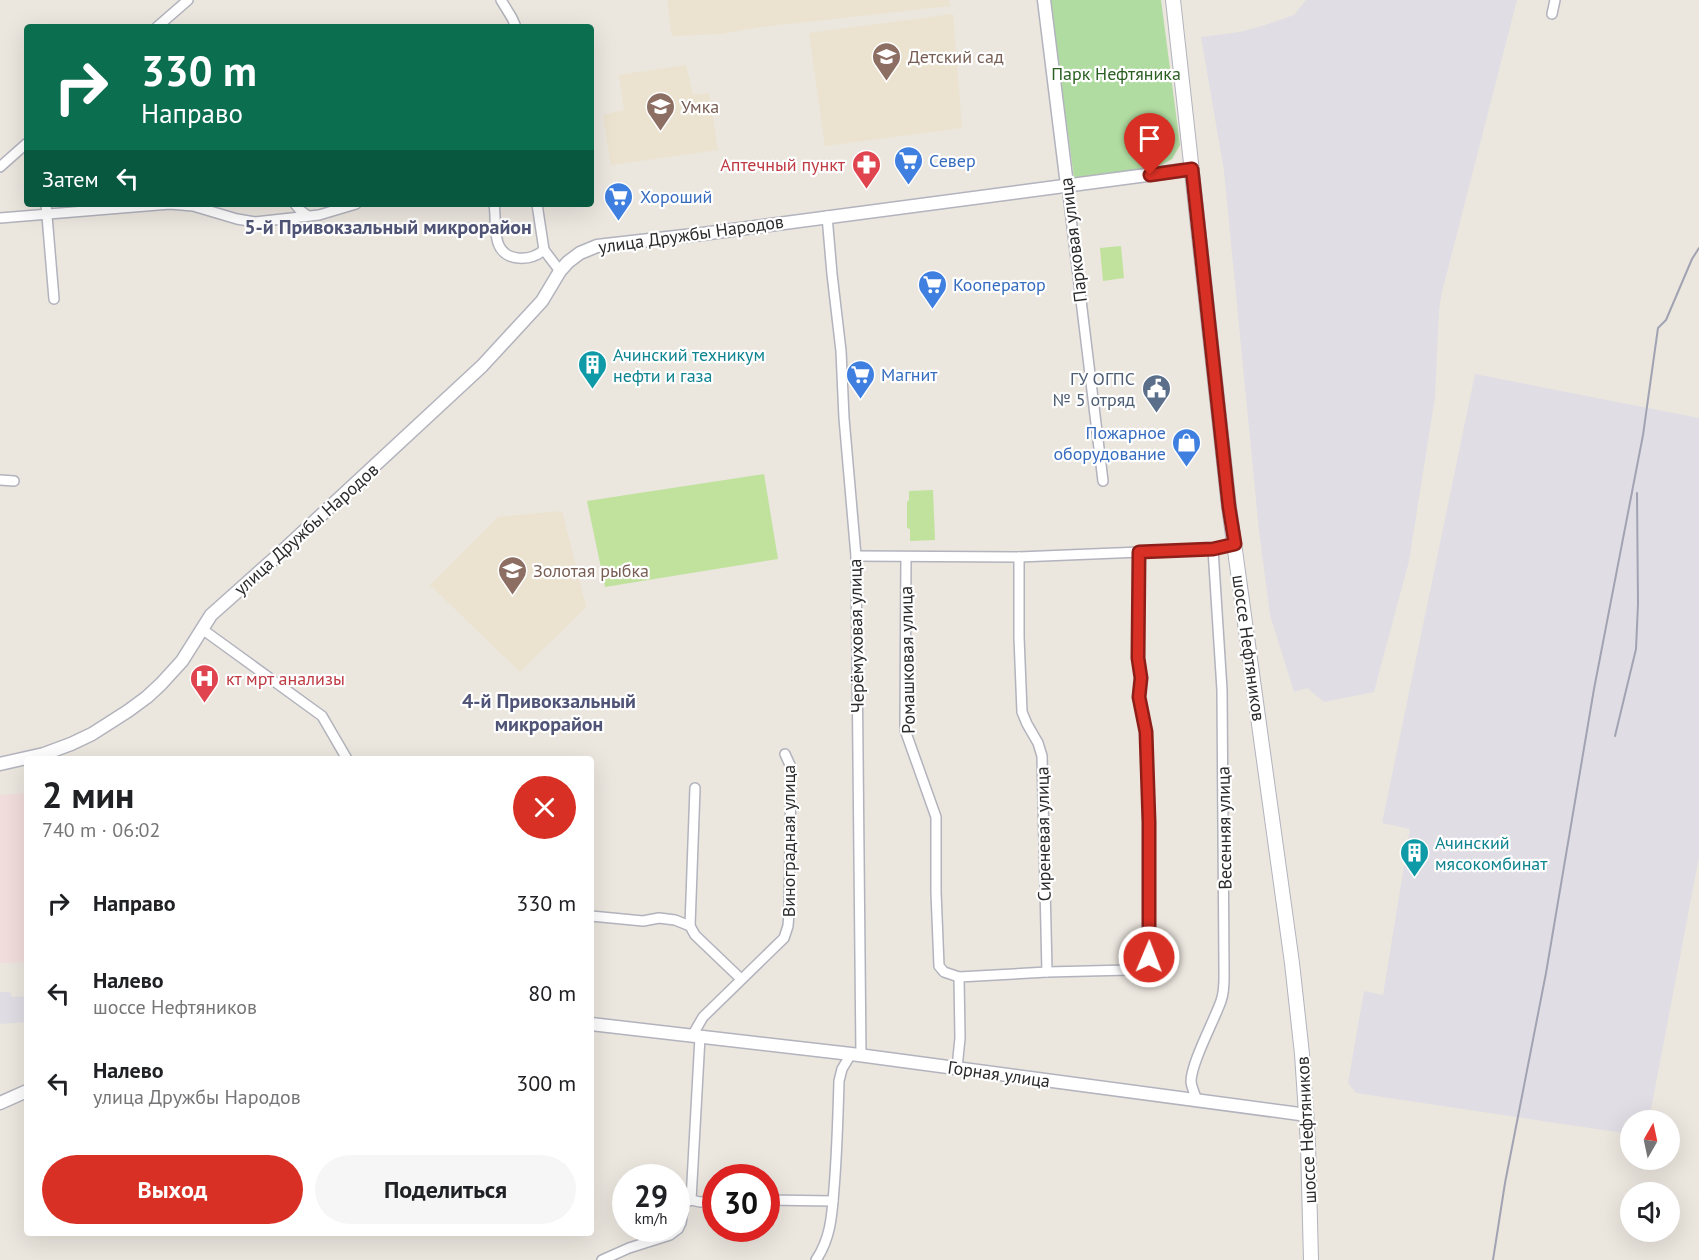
<!DOCTYPE html>
<html lang="ru">
<head>
<meta charset="utf-8">
<style>
	:root { --surface:#fff; --page:#f6f6f6; --text:#202124; --muted:#757577; --accent:#d93025 }
	body { margin:0; font-family:"PT Sans",sans-serif; background:var(--page); color:var(--text); height:100vh; display:flex; flex-direction:column; font-size:22px; white-space:nowrap }
	* { box-sizing:border-box; margin:0 }
	p { font-size:20px; color:var(--muted) }
	.icon { flex:none; width:33px; height:33px; fill:none; stroke:currentColor; stroke-width:2; stroke-linecap:round; stroke-linejoin:round }
	.map { position:relative; flex:1; overflow:hidden }
	.sheet { position:absolute; left:24px; top:756px; width:570px; height:480px; display:flex; flex-direction:column; background:var(--surface); border-radius:6px; box-shadow:0 6px 24px #0002 }
	.sheet>* { flex:none }
	.guide { position:absolute; left:24px; top:24px; width:570px; height:183px; border-radius:6px; box-shadow:0 6px 24px #0002; background:#0b6e4f; color:#fff; overflow:hidden }
	.needle { width:39px; rotate:9deg }
	.fabs { position:absolute; left:1620px; top:1110px; display:grid; gap:12px }
	.fabs a { display:grid; place-items:center; width:60px; height:60px; border-radius:50%; background:var(--surface); box-shadow:0 6px 24px #0002; font-size:30px }
	.speed { position:absolute; left:612px; top:1164px; display:flex; gap:12px; font-size:30px; font-weight:700; text-align:center }
	.speed>* { display:grid; place-content:center; width:78px; height:78px; border-radius:50%; background:var(--surface); box-shadow:0 6px 24px #0002; line-height:1 }
	.speed small { font-size:15px; font-weight:400 }
	.speed .limit { border:9px solid #d22; background:#fff; color:#111 }
	.pin { position:absolute; display:grid; place-items:center; width:51px; height:51px; color:#fff; margin:-62px -26px; border-radius:50% 50% 50% 0; rotate:-45deg; box-shadow:0 0 6px #0007 }
	.pin .icon { rotate:45deg }
	.me { position:absolute; width:66px; margin:-33px; rotate:1deg; stroke-linejoin:round; filter:drop-shadow(0 0 4px #0008) }
	.turn { display:flex; align-items:center; gap:21px; height:126px; padding:0 18px; font-size:27px }
	.turn .icon { width:78px; height:78px; stroke-width:2.5 }
	.turn b { display:block; font-size:42px; line-height:51px }
	.then { display:flex; align-items:center; height:57px; padding:0 18px; background:#0003; gap:12px; font-size:22px }
	.round { display:grid; place-items:center; flex:none; width:63px; height:63px; border-radius:32px; background:var(--page) }
	.head { display:flex; align-items:center; justify-content:space-between; height:102px; padding:0 18px }
	h1 { font-size:36px; font-weight:600; line-height:45px }
	.primary-button { display:flex; gap:12px; margin-top:auto; padding:12px 18px }
	.primary-button a { flex:1; height:69px; border-radius:36px; background:var(--accent); color:#fff; font-size:24px; font-weight:600; line-height:69px; text-align:center }
	.primary-button a+a { background:var(--page); color:var(--text) }
	ul { padding:0; list-style:none }
	li { display:flex; align-items:center; gap:18px; height:90px; padding:0 18px }
	li div { flex:1 }
	li b { display:block; font-size:22px }
	li em { font-style:normal }
	.map>svg:first-child { display:block }
	.industrial { fill:#e0dee4 }
	.education { fill:#ebe3cf }
	.medical { fill:#f1dddc }
	.green { fill:#b1dca1 }
	.pitch { fill:#c1e29d }
	.lines { fill:none; stroke-linecap:round; stroke-linejoin:round }
	.minor-casing { stroke:#b2b3bd; stroke-width:12 }
	.tertiary-casing { stroke:#b2b3bd; stroke-width:15 }
	.secondary-casing { stroke:#b2b3bd; stroke-width:16 }
	.minor { stroke:#fff; stroke-width:9 }
	.tertiary { stroke:#fff; stroke-width:12 }
	.secondary { stroke:#fff; stroke-width:14 }
	.rail { stroke:#a1a3b3; stroke-width:2 }
	.route-casing { stroke:#8d1f18; stroke-width:15 }
	.route { stroke:#d93025; stroke-width:10 }
	.labels { text-anchor:middle; dominant-baseline:central; stroke-width:4.5; stroke-linejoin:round; paint-order:stroke }
	.education-label { font-size:18px; fill:#785e54; stroke:#fff; text-anchor:start }
	.park-label { font-size:18px; fill:#2b6022; stroke:#fff }
	.shop-label { font-size:18px; fill:#366cbe; stroke:#fff; text-anchor:start }
	.health-label { font-size:18px; fill:#be3a42; stroke:#fff; text-anchor:end }
	.street-label { font-size:18px; fill:#2b2b2b; stroke:#fff }
	.culture-label { font-size:18px; fill:#0d838f; stroke:#fff; text-anchor:start }
	.service-label { font-size:18px; fill:#4e5e75; stroke:#fff; text-anchor:end }
	.neighbourhood-label { font-size:20px; font-weight:bold; fill:#505476; stroke:#fff }
</style>
</head>
<body>
<div class="map">
<svg width="1699" height="1260" viewBox="0 0 1699 1260">
	<rect width="100%" height="100%" fill="#ebe6de"/>
	<g class="industrial">
		<path d="M1306,0H1517L1442,292L1439,309L1435,397L1409,561L1374,692L1324,702L1307,688L1294,692L1270,615L1259,531L1224,171L1201,37L1240,32L1265,25L1294,15Z"/>
		<path d="M1475,374L1699,418V857L1649,1120H1630V1134L1356,1093L1348,1083L1364,991L1383,995L1410,829L1382,823Z"/>
		<path d="M0,992H10L12,997L27,996V1022L0,1024Z"/>
	</g>
	<g class="education">
		<path d="M667,0H949L950,6L761,27L720,34L672,36Z"/>
		<path d="M953,14L962,128L825,146L809,33Z"/>
		<path d="M686,65L693,95L709,93L718,150L611,165L603,115L624,110L619,75Z"/>
		<path d="M562,511L586,607L520,672L430,585L498,517Z"/>
	</g>
	<path class="medical" d="M27,793V962L0,963V795Z"/>
	<path class="green" d="M1050,0H1161L1180,145L1172,159L1156,168L1074,178Z"/>
	<g class="pitch">
		<path d="M1121,246L1124,278L1103,281L1100,248Z"/>
		<path d="M764,474L778,559L605,587L587,501Z"/>
		<path d="M933,490L935,540L910,541V529L907,528V502L909,500V491Z"/>
	</g>
	<g class="lines">
		<defs>
			<g id="minor">
				<path d="M501,0L512,18L516,27"/>
				<path d="M1552,14L1555,0"/>
				<path d="M157,27L188,0"/>
				<path d="M0,167L27,143"/>
				<path d="M1067,185L1103,481"/>
				<path d="M46,204L54,299"/>
				<path d="M295,204L300,210L308,216"/>
				<path d="M494,204C496,216 494,231 498,243C505,263 531,261 544,250"/>
				<path d="M537,204L544,250L560,271"/>
				<path d="M827,216L832,274L841,351L844,418L856,556L861,1056"/>
				<path d="M0,218L170,204L193,206L237,219L255,222L319,215L356,204"/>
				<path d="M0,480L14,481"/>
				<path d="M856,556L1019,557L1213,549L1235,544"/>
				<path d="M906,557L905,730L936,817V892L939,966L944,972L959,977L1047,972L1129,970L1142,968L1149,957L1148,822L1146,732L1139,697L1141,678L1138,658L1139,552"/>
				<path d="M1019,557V637L1022,712L1027,724L1038,743L1042,756L1047,972"/>
				<path d="M202,629L322,716L347,759"/>
				<path d="M591,916L643,921L659,918L675,920L690,926L695,935L741,979"/>
				<path d="M690,926L695,788"/>
				<path d="M692,1036L703,1017L784,938L788,926L789,912L791,771L790,765L785,754"/>
				<path d="M957,1068L960,1038L959,977"/>
				<path d="M1197,1100C1195,1095 1192,1088 1191,1082C1191,1063 1214,1021 1221,1001C1225,990 1224,979 1224,968L1222,690L1213,549"/>
				<path d="M691,1200L700,1037"/>
				<path d="M691,1200L700,1202L716,1201"/>
				<path d="M766,1200L833,1201"/>
				<path d="M602,1260L629,1248L670,1235L678,1229L681,1223L684,1203L691,1200"/>
				<path d="M816,1260C831,1238 832,1214 834,1189C837,1153 838,1117 839,1081L842,1069L851,1054"/>
			</g>
			<g id="tertiary">
				<path d="M1044,0L1067,185"/>
				<path d="M0,764L44,754L71,744L92,734L128,711L147,697L161,684L182,661L211,615L276,557L482,366L542,301L560,271L568,262L580,253L597,246L702,234L1192,169"/>
				<path d="M591,1024L851,1054L1307,1115"/>
				<path d="M0,1103L27,1091"/>
			</g>
			<path id="secondary" d="M1173,0L1229,507L1292,963L1302,1054L1308,1144L1311,1260"/>
		</defs>
		<use href="#minor" class="minor-casing"/>
		<use href="#tertiary" class="tertiary-casing"/>
		<use href="#secondary" class="secondary-casing"/>
		<use href="#minor" class="minor"/>
		<use href="#tertiary" class="tertiary"/>
		<use href="#secondary" class="secondary"/>
		<g class="rail">
			<path d="M1615,736L1636,649L1638,604L1637,493"/>
			<path d="M1493,1260L1505,1183L1546,973L1594,689L1643,435L1658,328L1666,320L1692,259L1699,248"/>
		</g>
	</g>
	<g class="lines">
		<defs>
			<path id="route" d="M1149,957V822L1146,732L1139,697L1141,678L1138,658L1139,552L1213,549L1235,544L1229,507L1192,169L1150,175"/>
		</defs>
		<use href="#route" class="route-casing"/>
		<use href="#route" class="route"/>
	</g>
	<defs>
		<symbol id="school-pin" viewBox="-11 -11 22 30"><path d="M0 17L-7.5 6A9.5 9.5 0 1 1 7.5 6Z" fill="#8d6e63" stroke="#fff"/><path d="M0-5L7-2L0 1L-7-2ZM-4 1L0 2.5L4 1V4Q0 6-4 4Z" fill="#fff"/></symbol>
		<symbol id="supermarket-pin" viewBox="-11 -11 22 30"><path d="M0 17L-7.5 6A9.5 9.5 0 1 1 7.5 6Z" fill="#3f7fe0" stroke="#fff"/><path d="M-6-5.5h2.5l.6 2H6L4.5 2H-2.5L-4.4-4H-6ZM-1.5 3.2a1.3 1.3 0 1 0 .1 0ZM3 3.2a1.3 1.3 0 1 0 .1 0Z" fill="#fff"/></symbol>
		<symbol id="pharmacy-pin" viewBox="-11 -11 22 30"><path d="M0 17L-7.5 6A9.5 9.5 0 1 1 7.5 6Z" fill="#e0444e" stroke="#fff"/><path d="M-2-6h4v4h4v4h-4v4h-4v-4h-4v-4h4Z" fill="#fff"/></symbol>
		<symbol id="building-pin" viewBox="-11 -11 22 30"><path d="M0 17L-7.5 6A9.5 9.5 0 1 1 7.5 6Z" fill="#0f9aa8" stroke="#fff"/><path d="M-4-6H4V6H1V3H-1V6H-4ZM-2.5-4.3h1.7v1.8h-1.7ZM.8-4.3h1.7v1.8H.8ZM-2.5-1h1.7V.8h-1.7ZM.8-1h1.7V.8H.8Z" fill="#fff"/></symbol>
		<symbol id="civic-pin" viewBox="-11 -11 22 30"><path d="M0 17L-7.5 6A9.5 9.5 0 1 1 7.5 6Z" fill="#5c6f8a" stroke="#fff"/><path d="M-.6-6.5H3V-4.5H.6V-3L4-1V1h2V6H-6V1h2V-1L-.6-3ZM-1.2 2.5V6h2.4V2.5Z" fill="#fff"/></symbol>
		<symbol id="shop-pin" viewBox="-11 -11 22 30"><path d="M0 17L-7.5 6A9.5 9.5 0 1 1 7.5 6Z" fill="#3f7fe0" stroke="#fff"/><path d="M-5-2.5h2.3a2.7 3.5 0 0 1 5.4 0H5L5.5 6h-11ZM-1.5-2.5h3a1.5 2.3 0 0 0-3 0Z" fill="#fff"/></symbol>
		<symbol id="hospital-pin" viewBox="-11 -11 22 30"><path d="M0 17L-7.5 6A9.5 9.5 0 1 1 7.5 6Z" fill="#e0444e" stroke="#fff"/><path d="M-5-5h3v3.5h4V-5h3V5h-3V1.5h-4V5h-3Z" fill="#fff"/></symbol>
	</defs>
	<g fill-rule="evenodd">
		<use href="#school-pin" x="870" y="40" width="33" height="45"/>
		<use href="#school-pin" x="644" y="90" width="33" height="45"/>
		<use href="#supermarket-pin" x="892" y="144" width="33" height="45"/>
		<use href="#pharmacy-pin" x="850" y="148" width="33" height="45"/>
		<use href="#supermarket-pin" x="602" y="180" width="33" height="45"/>
		<use href="#supermarket-pin" x="916" y="268" width="33" height="45"/>
		<use href="#building-pin" x="576" y="348" width="33" height="45"/>
		<use href="#supermarket-pin" x="844" y="358" width="33" height="45"/>
		<use href="#civic-pin" x="1140" y="372" width="33" height="45"/>
		<use href="#shop-pin" x="1170" y="426" width="33" height="45"/>
		<use href="#school-pin" x="496" y="554" width="33" height="45"/>
		<use href="#hospital-pin" x="188" y="662" width="33" height="45"/>
		<use href="#building-pin" x="1398" y="836" width="33" height="45"/>
	</g>
	<g class="labels">
		<g class="education-label">
			<text x="908" y="56">Детский сад</text>
			<text x="681" y="106">Умка</text>
			<text x="533" y="570">Золотая рыбка</text>
		</g>
		<g class="park-label">
			<text x="1116" y="73">Парк Нефтяника</text>
		</g>
		<g class="shop-label">
			<text x="929" y="160">Север</text>
			<text x="640" y="196">Хороший</text>
			<text x="953" y="284">Кооператор</text>
			<text x="881" y="374">Магнит</text>
			<text x="1166" y="432" text-anchor="end">Пожарное<tspan x="1166" dy="21">оборудование</tspan></text>
		</g>
		<g class="health-label">
			<text x="845" y="164">Аптечный пункт</text>
			<text x="226" y="678" text-anchor="start">кт мрт анализы</text>
		</g>
		<g class="street-label">
			<text transform="translate(691 234) rotate(-8)">улица Дружбы Народов</text>
			<text transform="translate(1073 240) rotate(-97)">Парковая улица</text>
			<text transform="translate(306 529) rotate(-42)">улица Дружбы Народов</text>
			<text transform="translate(856 636) rotate(-91)">Черёмуховая улица</text>
			<text transform="translate(1249 648) rotate(82)">шоссе Нефтяников</text>
			<text transform="translate(907 660) rotate(-91)">Ромашковая улица</text>
			<text transform="translate(1224 828) rotate(-91)">Весенняя улица</text>
			<text transform="translate(1043 834) rotate(-91)">Сиреневая улица</text>
			<text transform="translate(788 841) rotate(-90)">Виноградная улица</text>
			<text transform="translate(999 1074) rotate(8)">Горная улица</text>
			<text transform="translate(1306 1130) rotate(-93)">шоссе Нефтяников</text>
		</g>
		<g class="culture-label">
			<text x="613" y="354">Ачинский техникум<tspan x="613" dy="21">нефти и газа</tspan></text>
			<text x="1435" y="842">Ачинский<tspan x="1435" dy="21">мясокомбинат</tspan></text>
		</g>
		<g class="service-label">
			<text x="1135" y="378">ГУ ОГПС<tspan x="1135" dy="21">№ 5 отряд</tspan></text>
		</g>
		<g class="neighbourhood-label">
			<text x="388" y="227">5-й Привокзальный микрорайон</text>
			<text x="549" y="701">4-й Привокзальный<tspan x="549" dy="23">микрорайон</tspan></text>
		</g>
	</g>
</svg>
<div class="fabs">
<a><svg class="needle" viewBox="-14 -14 28 28"><path d="M0-13l5 13h-10z" fill="#e53935"/><path d="M0 13l5-13h-10z" fill="#757577"/></svg></a>
<a><svg class="icon" aria-label="sound" viewBox="0 0 24 24"><path d="M4 9h4l5-4v14l-5-4H4zM17 9q2 3 0 6"/></svg></a>
</div>
<div class="speed"><div>29<small>km/h</small></div><div class="limit">30</div></div>
<div class="pin" style="left:1150px;top:175px;background:#d93025"><svg class="icon" aria-label="arrive" viewBox="0 0 24 24"><path d="M6 21V4h12l-3 4 3 4H6"/></svg></div>
<svg class="me" style="left:1149px;top:957px" viewBox="-20 -20 40 40"><circle r="17" fill="#d93025" stroke="#fff" stroke-width="3"/><path d="M0-11L8 9 0 5-8 9z" fill="#fff"/></svg>
<div class="guide">
<div class="turn"><svg class="icon" aria-label="right" viewBox="0 0 24 24"><path d="M7 20v-9h11M14 6l5 5-5 5"/></svg><div><b>330 m</b>Направо</div></div>
<div class="then">Затем<svg class="icon" aria-label="left" viewBox="0 0 24 24"><path d="M17 20v-9H6M10 6l-5 5 5 5"/></svg></div>
</div>
<section class="sheet">
<div class="head"><div><h1>2 мин</h1><p>740 m · 06:02</p></div><a class="round" style="background:#d93025;color:#fff"><svg class="icon" aria-label="close" viewBox="0 0 24 24"><path d="M6 6l12 12M18 6L6 18"/></svg></a></div>
<ul>
<li><svg class="icon" aria-label="right" viewBox="0 0 24 24"><path d="M7 20v-9h11M14 6l5 5-5 5"/></svg><div><b>Направо</b></div><em>330 m</em></li>
<li><svg class="icon" aria-label="left" viewBox="0 0 24 24"><path d="M17 20v-9H6M10 6l-5 5 5 5"/></svg><div><b>Налево</b><p>шоссе Нефтяников</p></div><em>80 m</em></li>
<li><svg class="icon" aria-label="left" viewBox="0 0 24 24"><path d="M17 20v-9H6M10 6l-5 5 5 5"/></svg><div><b>Налево</b><p>улица Дружбы Народов</p></div><em>300 m</em></li>
</ul>
<div class="primary-button"><a>Выход</a><a>Поделиться</a></div>
</section>
</div>
</body>
</html>
